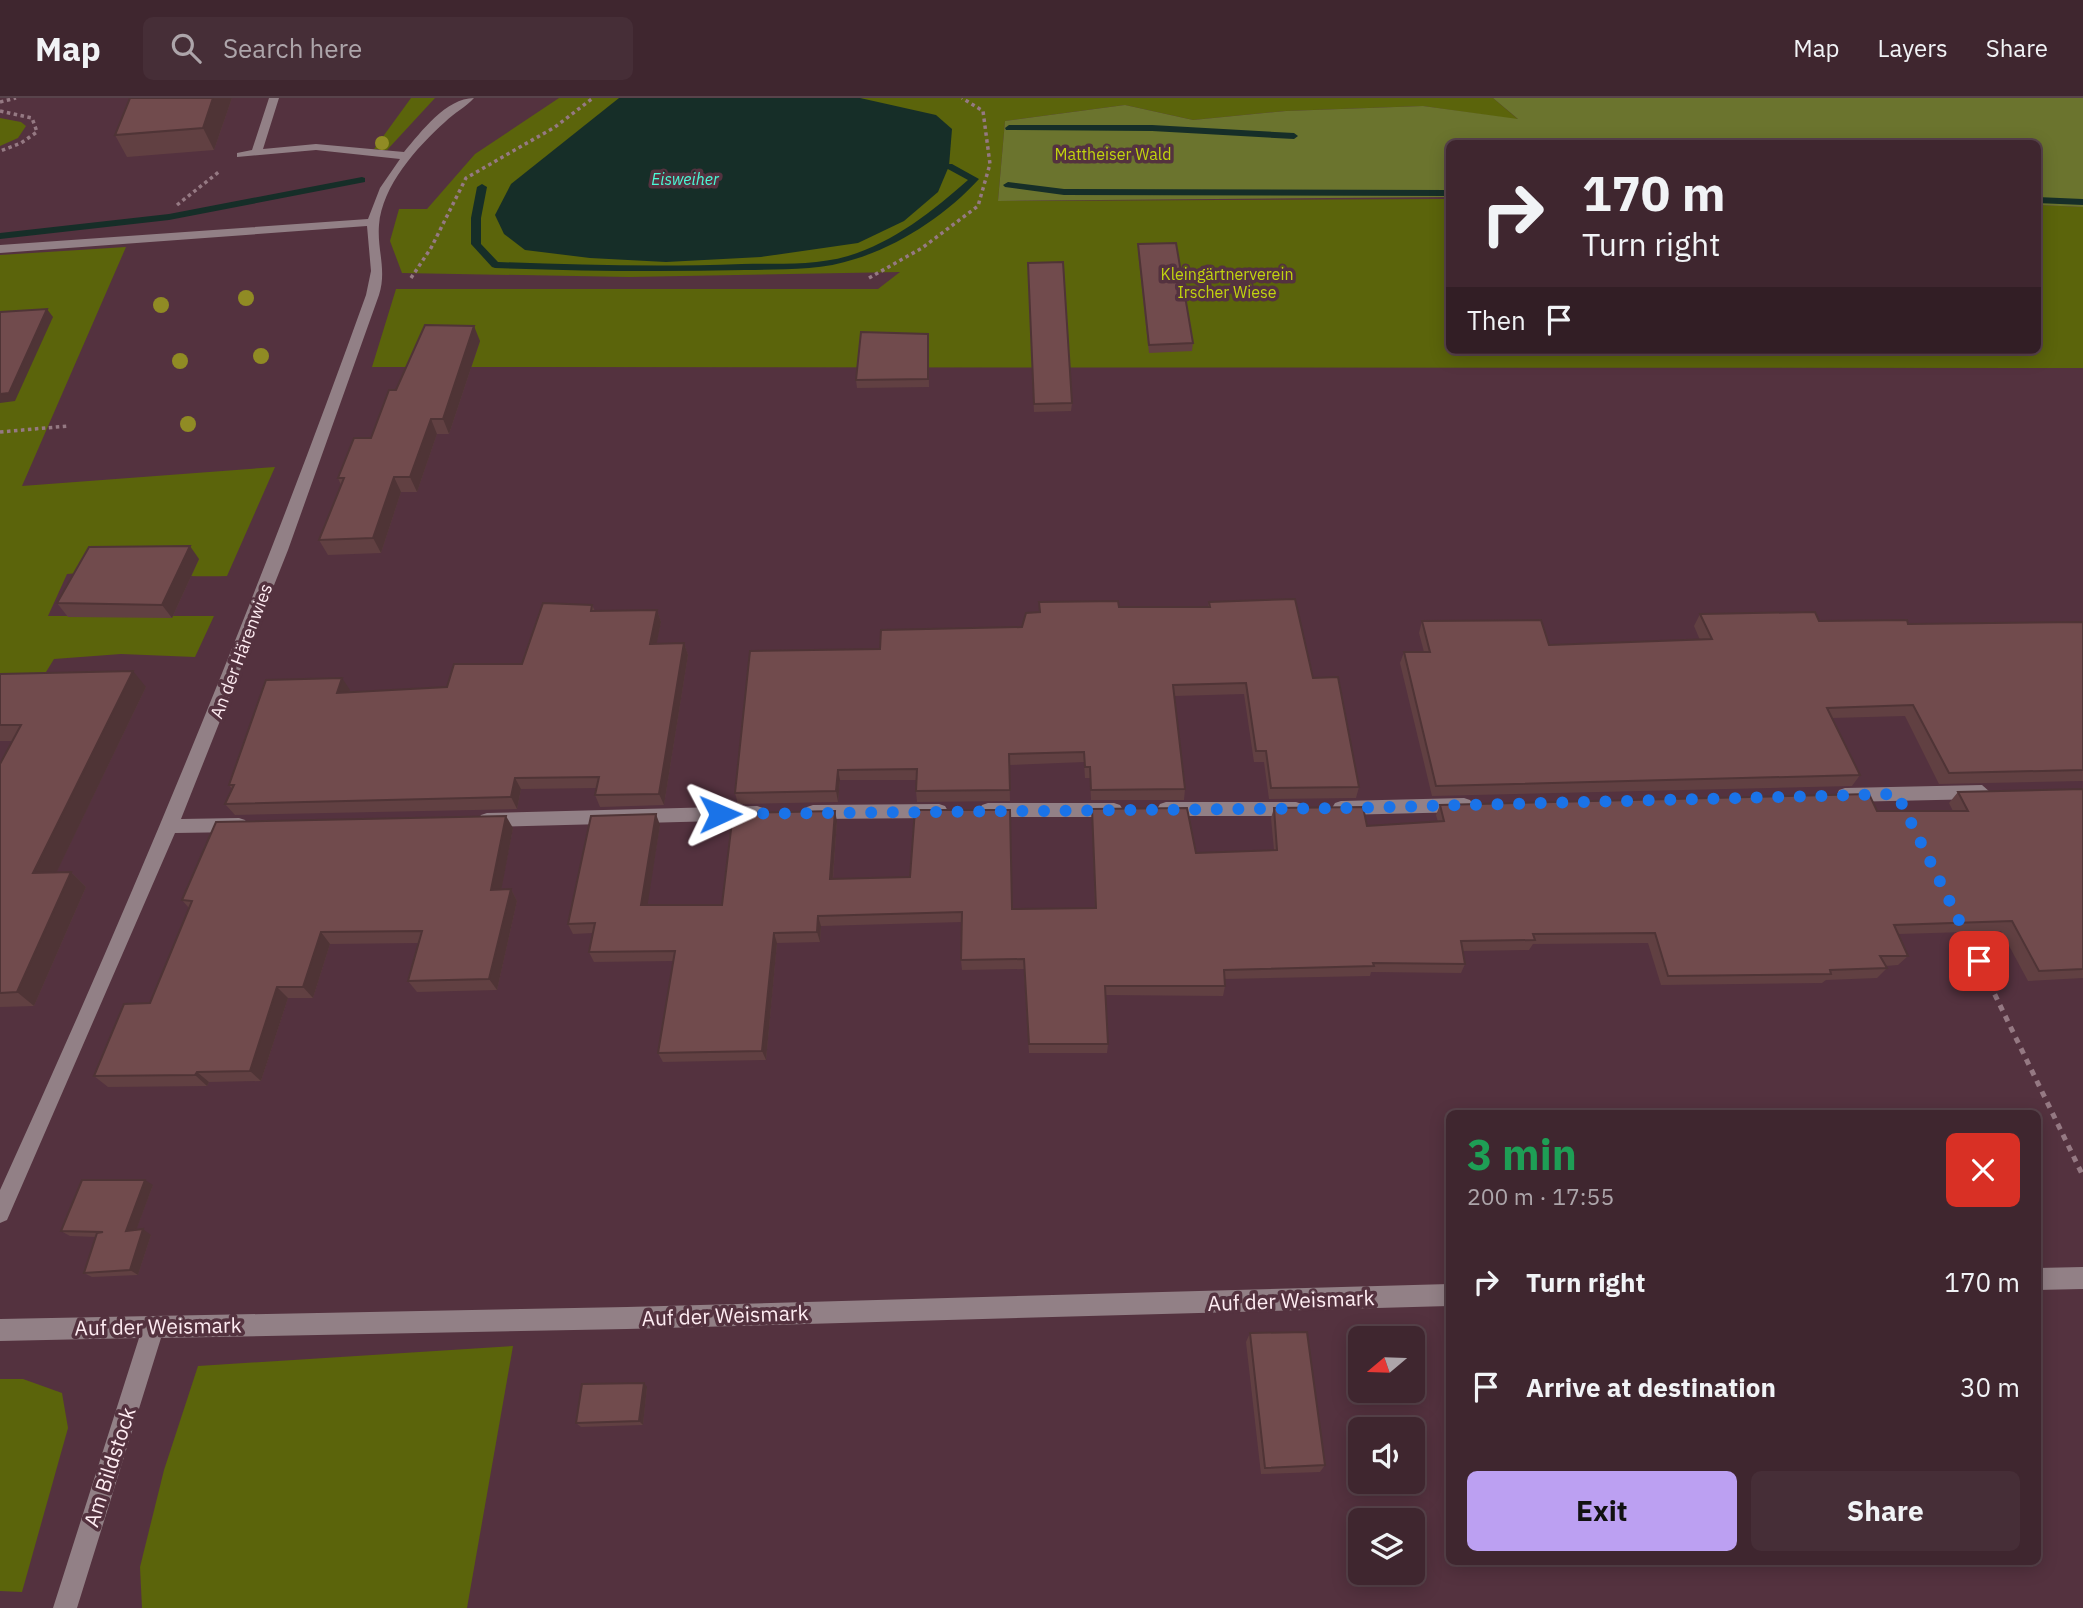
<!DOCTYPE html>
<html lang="en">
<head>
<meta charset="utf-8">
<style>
	:root { --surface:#3f262f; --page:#462e37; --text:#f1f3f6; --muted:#ada5aa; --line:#58434b; --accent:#bca0f2 }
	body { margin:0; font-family:"IBM Plex Sans",sans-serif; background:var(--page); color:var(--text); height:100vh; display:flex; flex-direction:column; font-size:26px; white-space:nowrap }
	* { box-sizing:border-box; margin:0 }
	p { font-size:23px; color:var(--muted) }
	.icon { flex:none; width:38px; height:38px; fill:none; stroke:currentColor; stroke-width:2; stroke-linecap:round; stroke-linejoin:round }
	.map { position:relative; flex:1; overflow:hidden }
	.details { position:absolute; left:1446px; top:1012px; width:595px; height:455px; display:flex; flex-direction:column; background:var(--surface); border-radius:10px; box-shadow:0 4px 18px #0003,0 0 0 2px var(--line) }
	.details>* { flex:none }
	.hud { position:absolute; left:1446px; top:42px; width:595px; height:214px; border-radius:10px; box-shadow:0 4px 18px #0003,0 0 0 2px var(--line); background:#3f262f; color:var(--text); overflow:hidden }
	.needle { width:46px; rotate:251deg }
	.fabs { position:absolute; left:1348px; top:1228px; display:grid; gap:14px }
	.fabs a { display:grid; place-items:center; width:77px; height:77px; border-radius:10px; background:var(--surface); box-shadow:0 4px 18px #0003,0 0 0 2px var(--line); font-size:35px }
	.pin { position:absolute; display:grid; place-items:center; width:60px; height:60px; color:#fff; margin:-30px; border-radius:14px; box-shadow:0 4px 10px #0006 }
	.me { position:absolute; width:77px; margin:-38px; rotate:89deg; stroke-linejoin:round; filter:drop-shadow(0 0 5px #0008) }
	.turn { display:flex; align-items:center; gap:24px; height:147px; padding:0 21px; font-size:32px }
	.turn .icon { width:91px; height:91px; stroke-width:2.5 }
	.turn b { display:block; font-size:49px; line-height:60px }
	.then { display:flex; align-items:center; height:66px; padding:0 21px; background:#0003; gap:14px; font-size:26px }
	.round { display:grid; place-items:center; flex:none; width:74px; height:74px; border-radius:10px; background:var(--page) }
	.headline { display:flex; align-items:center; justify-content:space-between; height:119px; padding:0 21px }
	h1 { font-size:42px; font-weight:800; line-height:52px; color:#1e9e55 }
	.action { display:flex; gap:14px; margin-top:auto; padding:14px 21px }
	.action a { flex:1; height:80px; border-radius:10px; background:var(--accent); color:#111; font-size:28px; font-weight:800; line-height:80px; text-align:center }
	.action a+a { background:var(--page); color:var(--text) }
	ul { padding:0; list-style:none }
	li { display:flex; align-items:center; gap:21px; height:105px; padding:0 21px }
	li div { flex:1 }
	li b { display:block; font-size:26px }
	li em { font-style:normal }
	header { display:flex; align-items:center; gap:42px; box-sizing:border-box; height:98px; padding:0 35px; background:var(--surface); border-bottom:2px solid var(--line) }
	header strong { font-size:33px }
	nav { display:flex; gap:38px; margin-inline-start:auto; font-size:24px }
	.search { width:490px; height:63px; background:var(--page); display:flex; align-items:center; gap:18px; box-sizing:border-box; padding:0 24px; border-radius:10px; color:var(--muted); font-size:26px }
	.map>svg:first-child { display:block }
	.green { fill:#5b640b }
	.forest { fill:#6b742e }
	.water { fill:#162e28 }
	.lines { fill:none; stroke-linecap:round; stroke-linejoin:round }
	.stream { fill:#162e28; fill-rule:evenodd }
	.path-far2 { stroke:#957983; stroke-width:3.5; stroke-dasharray:3.5 3.5; stroke-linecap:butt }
	.path-far1 { stroke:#957983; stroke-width:4.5; stroke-dasharray:5 5; stroke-linecap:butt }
	.path { stroke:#957983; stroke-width:5; stroke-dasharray:6 6; stroke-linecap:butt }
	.minor { fill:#928086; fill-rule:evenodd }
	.tree { fill:#908b24 }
	.wall { fill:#614042 }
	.shaded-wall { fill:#4f3436 }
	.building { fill:#714b4d; stroke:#4f3436; stroke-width:2 }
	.route { stroke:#1a73e8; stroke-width:12; stroke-dasharray:0 21.6 }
	.labels { text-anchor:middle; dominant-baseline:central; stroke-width:7; stroke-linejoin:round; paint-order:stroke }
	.far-park-label { font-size:16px; fill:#c1d40e; stroke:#54323f }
	.far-water-label { font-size:16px; font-style:italic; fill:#4afad7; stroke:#54323f }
	.street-label { font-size:18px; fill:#feecf2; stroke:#54323f }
	.near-street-label { font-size:21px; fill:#feecf2; stroke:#54323f }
</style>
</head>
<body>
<header>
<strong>Map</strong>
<div class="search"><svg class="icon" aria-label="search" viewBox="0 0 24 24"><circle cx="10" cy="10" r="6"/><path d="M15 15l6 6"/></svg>Search here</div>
<nav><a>Map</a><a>Layers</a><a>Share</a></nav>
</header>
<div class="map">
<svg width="2083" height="1510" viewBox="0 0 2083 1510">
	<rect width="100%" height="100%" fill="#54323f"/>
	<g class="green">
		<path d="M411,0H435L387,52L374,51Z"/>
		<path d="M559,0H1493L1519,22L1423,8L1286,13L1193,22L1125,7L1005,23L998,103L1449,101V252H2037V107L2083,109V270L372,269L396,191H878L900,174L629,179L402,175L390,143L399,111H427L475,56Z"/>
		<path d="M0,20L21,24L26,28L18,40L0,48Z"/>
		<path d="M126,149L22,388L275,369L227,478C174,480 120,471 67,476L48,518H214L195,559L121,556L54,561L35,592L0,610V157Z"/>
		<path d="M513,1248L467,1510H142L140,1469L164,1372L198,1268Z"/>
		<path d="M0,1281H23L62,1295L68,1330L22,1494L0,1493Z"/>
	</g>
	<path class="forest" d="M1493,0H2083V109L2037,107V46H1449V99L998,103L1005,23L1125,7L1193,22L1286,13L1423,8L1518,21Z"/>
	<path class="water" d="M619,0H860L936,17L952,31L949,68L938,94L904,123L858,145L761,159L666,164L590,160L525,152L504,136L495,117L511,86Z"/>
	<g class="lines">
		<g class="stream">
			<path d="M1009,27H1152L1294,35L1298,38L1294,41L1152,33L1006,32L1005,30Z"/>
			<path d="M946,66H952L979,81C947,116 901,147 855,161C820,173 781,171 745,172C661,174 578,173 495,170L492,169L471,146V120L477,89L482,86L487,89L481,120V146L498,164C579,167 661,169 742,166C777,165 814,168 848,158C894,144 933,113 968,82L946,70Z"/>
			<path d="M362,79L365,80V84L169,122L0,141V135L169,116Z"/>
			<path d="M1008,84L1064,91L1449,92V98L1064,97L1005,89L1003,87Z"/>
			<path d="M2037,99L2083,101V107L2037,105Z"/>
		</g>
		<g class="path-far2">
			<path d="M0,4L16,0"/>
			<path d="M0,13L32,20L37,34L21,45L0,53"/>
			<path d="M177,107L220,73"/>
			<path d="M411,180L431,150L466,80L555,29L593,0"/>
			<path d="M869,180L922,150L978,108L990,66L983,13L962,0"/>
			<path d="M0,334L68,328"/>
		</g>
		<path class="path-far1" d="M1962,829L1980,866"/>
		<path class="path" d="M1979,864L2083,1078"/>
		<g class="minor">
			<path d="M269,0H279L263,51L316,46L404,54C421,34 446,0 474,0C466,9 454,15 445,24C417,49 382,88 379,127C377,152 387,172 379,197L288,452L181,721L239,720L245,722L248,727L245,732L239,734L175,735L7,1122L0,1125V1092C134,798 257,501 366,197L371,173L367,128L0,155V147L368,121L380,90L400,61L316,52L237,59V55L252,52Z"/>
			<path d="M1982,687L1990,694L1982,701L1845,704L1839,702L1837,697L1839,692L1845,690Z"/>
			<path d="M1464,700L1470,702L1473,707L1470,712L1464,714L1341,717L1335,715L1332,710L1335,705L1341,703Z"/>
			<path d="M1166,704H1296L1302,706L1305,711L1302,716L1296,718H1166L1160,716L1157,711L1160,706Z"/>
			<path d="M988,705H1114L1120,707L1123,712L1120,717L1114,719H988L982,717L979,712L982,707Z"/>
			<path d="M939,706L945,708L948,713L945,718L939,720L813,721L807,719L804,714L807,709L813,707Z"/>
			<path d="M757,708L763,710L766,715L763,720L757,722L487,729L481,727L478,722L481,717L487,715Z"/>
			<path d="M2083,1169V1191L2037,1192V1170Z"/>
			<path d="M1449,1186V1208L627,1231L161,1240L77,1510H53L139,1240L0,1243V1221L627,1209Z"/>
		</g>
	</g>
	<g class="tree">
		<circle cx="382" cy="45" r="7"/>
		<circle cx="246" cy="200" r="8"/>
		<circle cx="161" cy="207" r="8"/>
		<circle cx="261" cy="258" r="8"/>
		<circle cx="180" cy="263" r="8"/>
		<circle cx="188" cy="326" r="8"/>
	</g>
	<g class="wall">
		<path d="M232,0L214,52L127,59L115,37Z"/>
		<path d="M1138,146L1193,245L1192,253L1149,255L1138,154Z"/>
		<path d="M1028,165L1072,305L1071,313L1034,314Z"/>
		<path d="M480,243L449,336H437L417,394H401L381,455L328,457L319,442L341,387L338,380L371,340L396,292Z"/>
		<path d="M928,244L929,289L857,290L856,282Z"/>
		<path d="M199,461L172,520L68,519L57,505Z"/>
		<path d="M1209,504L1313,580L1359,689L1356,700L1269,701L1264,664H1254L1244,596L1174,598L1185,691L1184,702H1091L1090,680H1085L1084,664L1009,667L1010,703L917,704L916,693L917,682H840L838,704L738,706L735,695L880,551L1022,529L1119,509H1208Z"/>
		<path d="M592,507L595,513L657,512L661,524L656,546L684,545L688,557L664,707L600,709L595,697L597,690L521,691L517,711L235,717L225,706L232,691L229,687L350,592L349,595L447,589L522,566Z"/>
		<path d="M1700,516L1819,523L1908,526L2083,524V683L1939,686L1905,618L1832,620L1860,677L1852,688L1432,698L1400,565L1404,554H1424L1419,535L1422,523L1549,547L1700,542L1694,528Z"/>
		<path d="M0,576L146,589L56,775L71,774L86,789L34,908L0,909V666L12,643H0Z"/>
		<path d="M2083,691V880L2028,883L2001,833L1898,836L1908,858L1898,867L1885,868L1887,870L1877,880L1826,882L1822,885L1661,887L1648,845L1533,846L1529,852L1463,853L1465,866L1461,875L1371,874L1370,878L1225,881V888L1223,898L1105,897L1108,946L1107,955H1029L1024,871L962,872L961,862L962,824L821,828L820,844L777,845L766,962L663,964L658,955L673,863L594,864L589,854L593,835L573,836L568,826L660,727L647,807H722L837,723L833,781L1012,811L1095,810L1092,711L1196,755L1274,752L1271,720L1274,710L1367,728L1438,724L1436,717L1440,707L1877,713H1953L1949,705L1958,694Z"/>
		<path d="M513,730L501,791H511L517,803L497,892L417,894L408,883L419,845L330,846L313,900H288L261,983L209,984L207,988L108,989L94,978L150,905L189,810L182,802Z"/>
		<path d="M153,1087L136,1132L151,1137L138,1177L92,1179L84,1175L96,1139L70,1138L61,1133Z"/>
		<path d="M1250,1235L1325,1367L1320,1374L1261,1376L1246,1244Z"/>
		<path d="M647,1289L643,1327L581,1329L576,1325Z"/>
	</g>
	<g class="shaded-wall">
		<path d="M213,0H232L214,52L203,30Z"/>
		<path d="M47,211L53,219L15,303L0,305V296Z"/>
		<path d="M474,228L480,243L449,336L443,321Z"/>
		<path d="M431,321L437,336L417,394L410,379Z"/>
		<path d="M394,379L401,394L381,455L373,440Z"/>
		<path d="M190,448L199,461L172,520L162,507Z"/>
		<path d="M657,512L661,524L654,558L650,546Z"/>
		<path d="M684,545L688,557L664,707L659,696Z"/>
		<path d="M133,573L146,589L49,790L33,775Z"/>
		<path d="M342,580L350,592L344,607L337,595Z"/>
		<path d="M838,672L840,682L838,704L836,693Z"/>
		<path d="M515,680L521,691L517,711L511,699Z"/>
		<path d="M835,713L837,723L832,791L830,781Z"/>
		<path d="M656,716L660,727L646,817L641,807Z"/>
		<path d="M506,718L513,730L499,804L491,792Z"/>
		<path d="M71,774L86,789L34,908L17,894Z"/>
		<path d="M511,791L517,803L497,892L489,881Z"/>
		<path d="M818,818L821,828L820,844L817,834Z"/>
		<path d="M321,834L330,846L313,900L303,889Z"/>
		<path d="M774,835L777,845L766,962L762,953Z"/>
		<path d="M277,889L288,900L261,983L250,973Z"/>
		<path d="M197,974L209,984L207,988L195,977Z"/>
		<path d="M145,1082L153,1087L134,1138L126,1133Z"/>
		<path d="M143,1131L151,1137L138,1177L130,1172Z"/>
		<path d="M644,1285L647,1289L643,1327L639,1323Z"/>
	</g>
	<g class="building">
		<path d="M130,0H213L203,30L115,37Z"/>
		<path d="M1176,145L1193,245L1149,247L1138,146Z"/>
		<path d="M1063,164L1072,305L1034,306L1028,165Z"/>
		<path d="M47,211L9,295L0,296V214Z"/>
		<path d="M425,227L474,228L443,321H431L410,379H394L373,440L319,442L344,380H338L354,340H371L389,292H396Z"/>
		<path d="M861,234L928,236V281L856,282Z"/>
		<path d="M190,448L162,507L57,505L89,449Z"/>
		<path d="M1295,501L1313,580L1338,579L1359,689L1271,690L1266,653H1256L1246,585L1173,587L1185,691L1091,692L1090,669H1085L1084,654L1009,656L1010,692L916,693L917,671L838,672L836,693L735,695L750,553L880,551L881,532L1022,529L1026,515L1040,514L1039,504L1118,503L1119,509H1210L1209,504Z"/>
		<path d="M543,505L592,507L591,513L657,512L650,546L684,545L659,696L595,697L599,679L515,680L511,699L225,706L234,687H229L266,582L342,580L337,595L447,589L454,566H522Z"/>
		<path d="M1815,514L1819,523L1907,522L1908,526L2083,524V672L1949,675L1913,607L1827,610L1860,677L1436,688L1404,554H1430L1422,523L1541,522L1549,547L1712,541L1700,516Z"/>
		<path d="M133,573L33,775L71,774L17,894L0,895V666L21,627H0V576Z"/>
		<path d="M2083,691V871L2039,873L2012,823L1894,827L1908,858H1880L1887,870L1830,872L1831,876L1668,878L1655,835L1533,836L1535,842L1461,843L1465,866L1373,865L1374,868L1224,872L1225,888H1105L1108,946H1029L1024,861L961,862L962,814L818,818L817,834L774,835L762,953L658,955L675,853L589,854L595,825L568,826L591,718L656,716L641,807H722L733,715L835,713L830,781L910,779L915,712H1010L1012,811L1096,810L1092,711L1187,710L1196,755L1277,752L1274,710L1363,709L1367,728L1444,723L1440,707L1869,696L1877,713H1968L1958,694Z"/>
		<path d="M506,718L491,792L511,791L489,881L408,883L422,833L321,834L303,889H277L250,973L197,974L195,977L94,978L124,906L150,905L192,803L182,802L216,724Z"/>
		<path d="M82,1082H145L126,1133L143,1131L130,1172L84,1175L97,1135L103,1134L61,1133Z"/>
		<path d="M1307,1234L1325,1367L1265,1370L1250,1235Z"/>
		<path d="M644,1285L639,1323L576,1325L582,1286Z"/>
	</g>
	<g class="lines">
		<path class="route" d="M720,716L1348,710L1897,696L1979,863"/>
	</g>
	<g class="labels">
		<g class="far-park-label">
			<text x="1113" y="56">Mattheiser Wald</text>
			<text x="1227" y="176">Kleingärtnerverein<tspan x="1227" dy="18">Irscher Wiese</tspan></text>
		</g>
		<g class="far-water-label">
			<text x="685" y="81">Eisweiher</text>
		</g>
		<g class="street-label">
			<text transform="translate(241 553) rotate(-69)">An der Härenwies</text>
		</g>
		<g class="near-street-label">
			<text transform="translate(1291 1202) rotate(-2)">Auf der Weismark</text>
			<text transform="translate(725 1217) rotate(-2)">Auf der Weismark</text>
			<text transform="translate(158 1228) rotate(-1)">Auf der Weismark</text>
			<text transform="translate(109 1369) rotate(-72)">Am Bildstock</text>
		</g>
	</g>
</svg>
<div class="fabs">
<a><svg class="needle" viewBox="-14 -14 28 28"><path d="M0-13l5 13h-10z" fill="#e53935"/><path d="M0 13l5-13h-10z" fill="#ada5aa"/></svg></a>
<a><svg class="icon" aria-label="sound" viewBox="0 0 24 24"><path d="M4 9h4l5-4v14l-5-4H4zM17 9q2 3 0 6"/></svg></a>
<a><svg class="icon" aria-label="layers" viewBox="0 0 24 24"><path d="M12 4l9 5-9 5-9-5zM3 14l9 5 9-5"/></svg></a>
</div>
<div class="pin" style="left:1979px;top:863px;background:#d93025"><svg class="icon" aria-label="arrive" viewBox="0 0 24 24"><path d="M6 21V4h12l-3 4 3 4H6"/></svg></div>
<svg class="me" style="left:720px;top:716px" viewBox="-20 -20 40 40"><path d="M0-17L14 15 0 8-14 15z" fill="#1a73e8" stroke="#fff" stroke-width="4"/></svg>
<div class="hud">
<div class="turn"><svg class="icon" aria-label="right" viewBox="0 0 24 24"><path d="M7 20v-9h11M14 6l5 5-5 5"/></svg><div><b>170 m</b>Turn right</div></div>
<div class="then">Then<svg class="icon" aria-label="arrive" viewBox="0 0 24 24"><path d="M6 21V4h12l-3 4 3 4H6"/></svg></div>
</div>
<section class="details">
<div class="headline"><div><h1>3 min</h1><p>200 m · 17:55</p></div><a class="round" style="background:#d93025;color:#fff"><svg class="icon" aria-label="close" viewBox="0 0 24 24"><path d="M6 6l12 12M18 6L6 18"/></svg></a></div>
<ul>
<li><svg class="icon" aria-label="right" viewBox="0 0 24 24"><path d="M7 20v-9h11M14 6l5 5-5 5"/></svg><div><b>Turn right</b></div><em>170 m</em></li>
<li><svg class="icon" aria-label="arrive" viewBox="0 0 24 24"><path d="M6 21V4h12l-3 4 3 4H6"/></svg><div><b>Arrive at destination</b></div><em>30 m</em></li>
</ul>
<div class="action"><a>Exit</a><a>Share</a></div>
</section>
</div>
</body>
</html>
